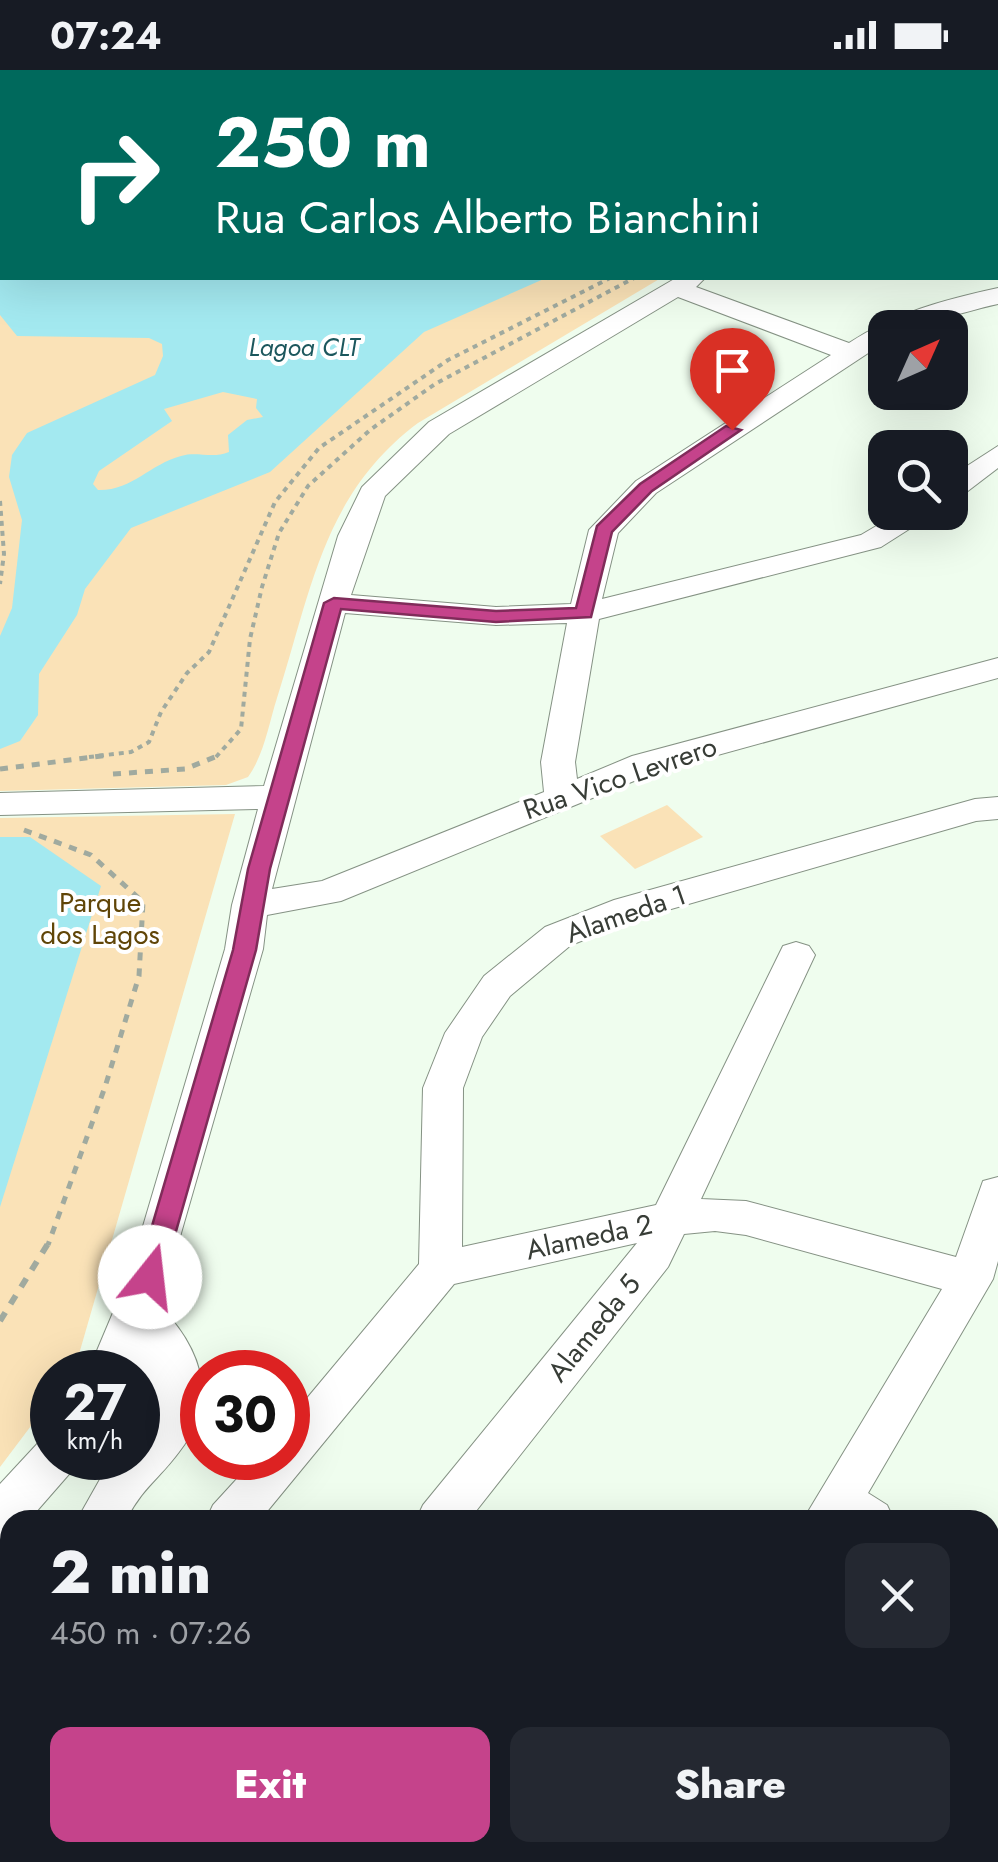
<!DOCTYPE html>
<html lang="en">
<head>
<meta charset="utf-8">
<style>
	:root { --surface:#171b24; --page:#242831; --text:#f1f3f6; --muted:#9ea1a6; --accent:#c5438b }
	body { margin:0; font-family:Jost,sans-serif; background:var(--page); color:var(--text); height:100vh; display:flex; flex-direction:column; font-size:38px; white-space:nowrap }
	* { box-sizing:border-box; margin:0 }
	p { font-size:32px; color:var(--muted) }
	.icon { flex:none; width:55px; height:55px; fill:none; stroke:currentColor; stroke-width:2; stroke-linecap:round; stroke-linejoin:round }
	.map { position:relative; flex:1; overflow:hidden }
	.drawer { position:absolute; left:0px; top:1440px; width:1000px; height:352px; display:flex; flex-direction:column; background:var(--surface); border-radius:30px 30px 0 0; box-shadow:0 10px 40px #0002 }
	.drawer>* { flex:none }
	.top-card { position:absolute; left:0px; top:0px; width:1000px; height:210px; box-shadow:0 10px 40px #0002; background:#00695c; color:#fff; overflow:hidden }
	.needle { width:65px; rotate:45deg }
	.fabs { position:absolute; left:868px; top:240px; display:grid; gap:20px }
	.fabs a { display:grid; place-items:center; width:100px; height:100px; border-radius:20px; background:var(--surface); box-shadow:0 10px 40px #0002; font-size:50px }
	.speed { position:absolute; left:30px; top:1280px; display:flex; gap:20px; font-size:50px; font-weight:700; text-align:center }
	.speed>* { display:grid; place-content:center; width:130px; height:130px; border-radius:50%; background:var(--surface); box-shadow:0 10px 40px #0002; line-height:1 }
	.speed small { font-size:25px; font-weight:400 }
	.speed .limit { border:15px solid #d22; background:#fff; color:#111 }
	.pin { position:absolute; display:grid; place-items:center; width:85px; height:85px; color:#fff; margin:-102px -42px; border-radius:50% 50% 50% 0; rotate:-45deg; box-shadow:0 0 10px #0007 }
	.pin .icon { rotate:45deg }
	.me { position:absolute; width:110px; margin:-55px; rotate:16deg; stroke-linejoin:round; filter:drop-shadow(0 0 8px #0008) }
	.turn { display:flex; align-items:center; gap:35px; height:210px; padding:0 50px; font-size:45px }
	.turn .icon { width:130px; height:130px; stroke-width:2.5 }
	.turn b { display:block; font-size:70px; line-height:85px }
	.round { display:grid; place-items:center; flex:none; width:105px; height:105px; border-radius:20px; background:var(--page) }
	.head { display:flex; align-items:center; justify-content:space-between; height:170px; padding:0 50px }
	h1 { font-size:60px; font-weight:800; line-height:75px }
	.button { display:flex; gap:20px; margin-top:auto; padding:20px 50px }
	.button a { flex:1; height:115px; border-radius:20px; background:var(--accent); color:#fff; font-size:40px; font-weight:800; line-height:115px; text-align:center }
	.button a+a { background:var(--page); color:var(--text) }
	.status { display:flex; justify-content:space-between; align-items:center; height:70px; padding:0 50px; background:var(--surface); direction:ltr }
	.status svg { height:28px; fill:currentColor }
	.map>svg:first-child { display:block }
	.green { fill:#fae2b7 }
	.water { fill:#a3e9f0; fill-rule:evenodd }
	.lines { fill:none; stroke-linecap:round; stroke-linejoin:round }
	.minor-casing { stroke:#859284; stroke-width:2 }
	.path-far2 { stroke:#a0aa9f; stroke-width:4; stroke-dasharray:5 5; stroke-linecap:butt }
	.path-far1 { stroke:#a0aa9f; stroke-width:5; stroke-dasharray:8 8; stroke-linecap:butt }
	.path { stroke:#a0aa9f; stroke-width:6; stroke-dasharray:10 10; stroke-linecap:butt }
	.minor { fill:#fff; fill-rule:evenodd }
	.route { fill:#c5438b; stroke:#802c5a; stroke-width:2.5 }
	.labels { text-anchor:middle; dominant-baseline:central; stroke-width:8; stroke-linejoin:round; paint-order:stroke }
	.far-water-label { font-size:25px; font-style:italic; fill:#1c575d; stroke:#fff }
	.street-label { font-size:28px; fill:#383d37; stroke:#fff }
	.park-label { font-size:28px; fill:#604507; stroke:#fff }
</style>
</head>
<body>
<div class="status"><b>07:24</b><svg viewBox="0 0 49 12"><path d="M0 12V9h3v3zM5 12V6h3v6zM10 12V3h3v9zM15 12V0h3v12zM26 1h20v11H26zM47 4h2v5h-2z"/></svg></div>
<div class="map">
<svg width="998" height="1792" viewBox="0 0 998 1792">
	<rect width="100%" height="100%" fill="#effdee"/>
	<g class="green">
		<path d="M0,26L2,208H661L418,353C323,424 311,522 277,628C269,653 264,685 248,707L226,715L0,721Z"/>
		<path d="M667,735L703,767L635,799L600,766Z"/>
		<path d="M235,744L75,1298L71,1302H52V1328L0,1397V748Z"/>
	</g>
	<g class="water">
		<path d="M0,46L2,208H546L424,262L270,402L131,458L85,519L77,545L39,604L38,645L20,671L0,679V566L12,538L22,450L9,407L12,385L27,363L155,305L163,286L162,274L149,268L17,266L0,245ZM223,322L257,329L256,338L263,347L247,350L228,365L229,382C212,389 197,381 181,386C150,394 132,421 98,420L93,414L99,401L172,351L164,339Z"/>
		<path d="M0,767H30L101,816L0,1137Z"/>
	</g>
	<g class="lines">
		<defs>
			<g id="minor">
				<path d="M61,0H86L87,2H62Z"/>
				<path d="M525,0H560L561,2H526Z"/>
				<path d="M615,0H636L637,2H616Z"/>
				<rect x="0" y="11" width="2" height="13"/>
				<path d="M676,208H705L696,217L849,273C895,243 943,230 998,218V234C960,242 923,258 885,258V272L656,423L618,463L602,529L861,465L900,442H936L881,477L599,549L575,692L577,709L632,686L998,588V608L656,702L341,831L267,845L263,879L160,1236C202,1280 219,1330 179,1382C159,1409 143,1417 126,1450H77L112,1388H138V1302H88L128,1207L225,879L232,835L258,739L0,745V723L264,716L338,466L362,417L429,352ZM678,227L831,285L636,411L589,460L571,534L496,537L351,525L385,426L449,364ZM345,543L496,555L567,553L541,692L544,722L322,811L272,819Z"/>
				<path d="M998,376V398L960,427L950,430V407Z"/>
				<path d="M998,727V749L976,751L640,848L571,875L510,926L482,967L463,1018L462,1177L656,1135L783,876L796,872L809,876L815,885L701,1129L746,1131L956,1187L983,1111L998,1107V1191L993,1209L868,1423L887,1435L894,1450H803L942,1219L746,1165L715,1161L684,1164L668,1197L469,1450H416L423,1435L637,1173L454,1214L260,1450H206L213,1435L256,1388H288V1351L419,1194L423,1018L445,963L484,906L545,857L614,830L975,729Z"/>
				<path d="M52,1368V1388H77L70,1403L29,1450H10V1466L0,1470V1414L38,1373Z"/>
				<path d="M148,1782H208L212,1792H152Z"/>
				<path d="M583,1782H639L635,1792H579Z"/>
			</g>
		</defs>
		<use href="#minor" class="minor-casing"/>
		<g class="path-far2">
			<path d="M0,431L4,484L0,514"/>
			<path d="M89,687L131,682L149,672L161,642L187,603L209,582L275,432L319,378L448,290L610,208"/>
			<path d="M216,687L241,659L250,569L262,517L279,463L308,416L370,360L435,314L634,208"/>
		</g>
		<g class="path-far1">
			<path d="M0,699L109,685"/>
			<path d="M113,704L185,699L220,685"/>
			<path d="M24,760L91,785L143,832L139,906L105,1017L48,1175"/>
		</g>
		<path class="path" d="M0,1251L49,1172"/>
		<use href="#minor" class="minor"/>
	</g>
	<path class="route" d="M726,356L741,360L652,421L612,462L591,547L496,552L341,539L270,799L256,880L163,1207L150,1217L141,1214L137,1207L233,880L248,799L324,533L334,528L496,541L576,538L597,456L640,414Z"/>
	<g class="labels">
		<g class="far-water-label">
			<text x="304" y="277">Lagoa CLT</text>
		</g>
		<g class="street-label">
			<text transform="translate(620 708) rotate(-19)">Rua Vico Levrero</text>
			<text transform="translate(626 844) rotate(-19)">Alameda 1</text>
			<text transform="translate(589 1167) rotate(-12)">Alameda 2</text>
			<text transform="translate(594 1258) rotate(-51)">Alameda 5</text>
		</g>
		<g class="park-label">
			<text x="100" y="832">Parque<tspan x="100" dy="32">dos Lagos</tspan></text>
		</g>
	</g>
</svg>
<div class="fabs">
<a><svg class="needle" viewBox="-14 -14 28 28"><path d="M0-13l5 13h-10z" fill="#e53935"/><path d="M0 13l5-13h-10z" fill="#9ea1a6"/></svg></a>
<a><svg class="icon" aria-label="search" viewBox="0 0 24 24"><circle cx="10" cy="10" r="6"/><path d="M15 15l6 6"/></svg></a>
</div>
<div class="speed"><div>27<small>km/h</small></div><div class="limit">30</div></div>
<div class="pin" style="left:732px;top:360px;background:#d93025"><svg class="icon" aria-label="arrive" viewBox="0 0 24 24"><path d="M6 21V4h12l-3 4 3 4H6"/></svg></div>
<svg class="me" style="left:150px;top:1207px" viewBox="-20 -20 40 40"><circle r="19" fill="#fff"/><path d="M0-13L10 11 0 6-10 11z" fill="#c5438b"/></svg>
<div class="top-card">
<div class="turn"><svg class="icon" aria-label="right" viewBox="0 0 24 24"><path d="M7 20v-9h11M14 6l5 5-5 5"/></svg><div><b>250 m</b>Rua Carlos Alberto Bianchini</div></div>
</div>
<section class="drawer">
<div class="head"><div><h1>2 min</h1><p>450 m · 07:26</p></div><a class="round"><svg class="icon" aria-label="close" viewBox="0 0 24 24"><path d="M6 6l12 12M18 6L6 18"/></svg></a></div>
<div class="button"><a>Exit</a><a>Share</a></div>
</section>
</div>
</body>
</html>
